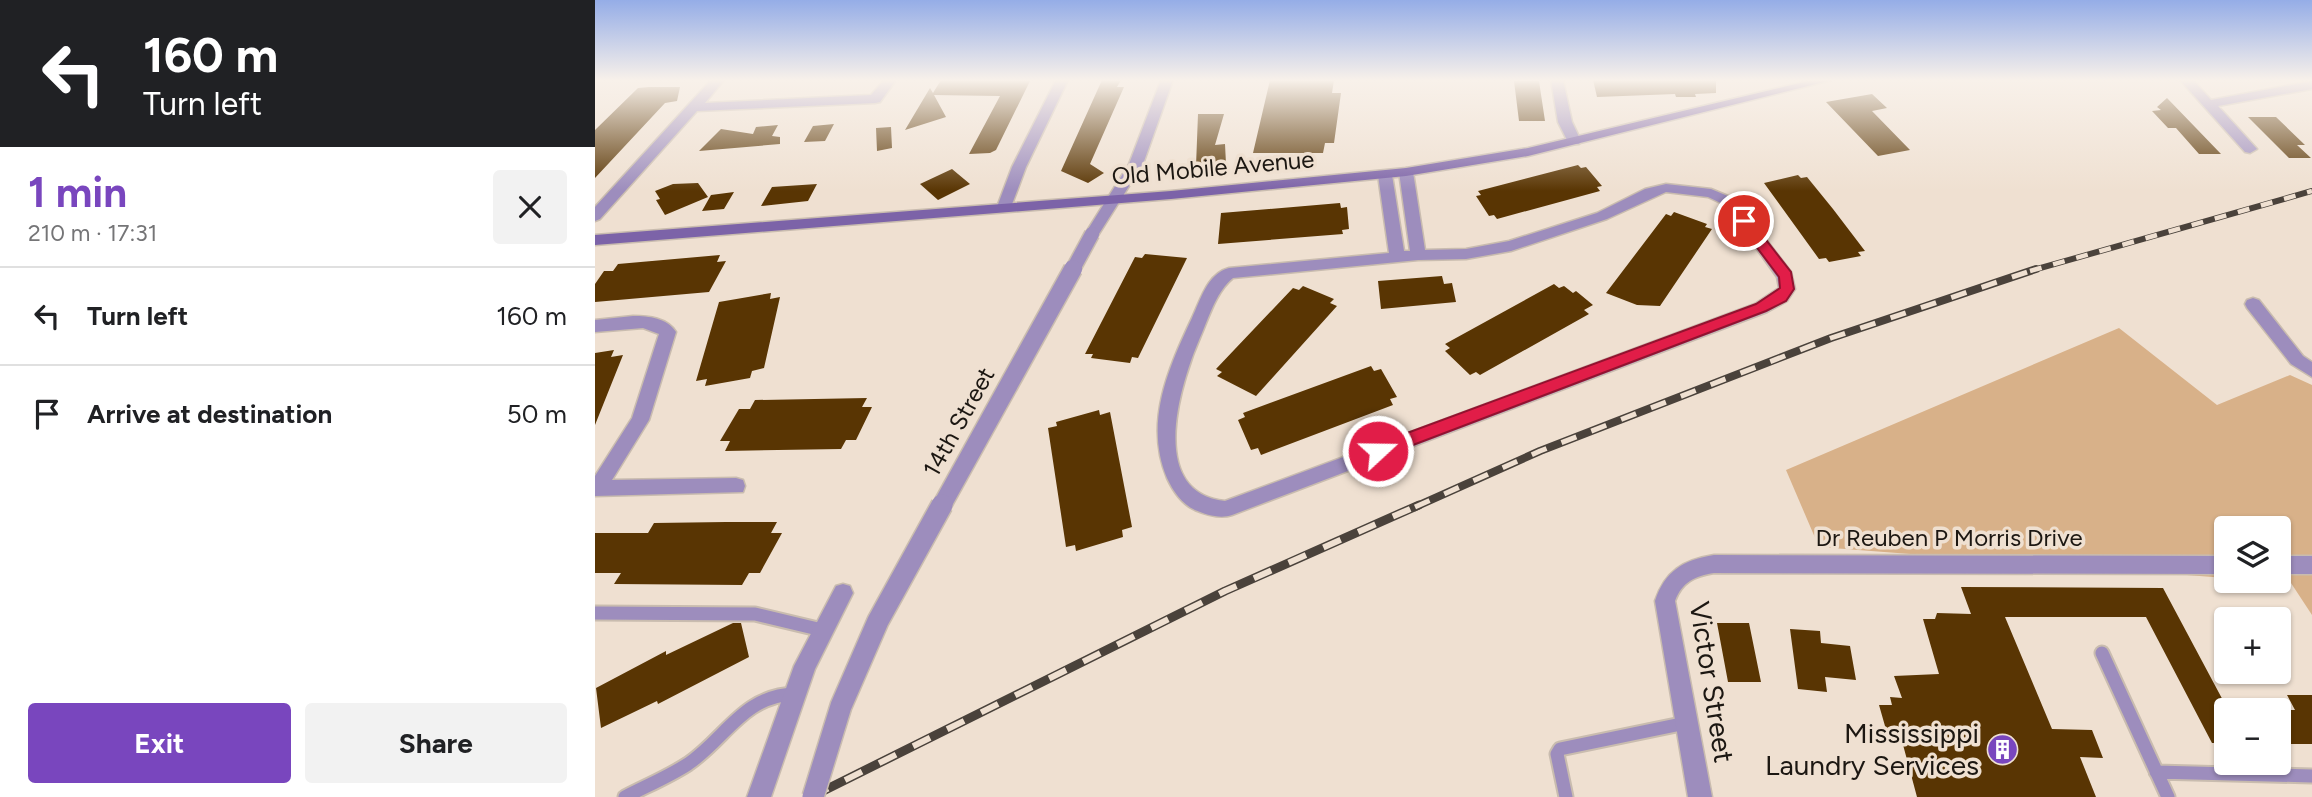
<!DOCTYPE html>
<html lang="en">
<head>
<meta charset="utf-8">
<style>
  :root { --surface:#fff; --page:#f2f2f2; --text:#202124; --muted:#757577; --line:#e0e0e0; --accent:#7946be }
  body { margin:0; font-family:Figtree,sans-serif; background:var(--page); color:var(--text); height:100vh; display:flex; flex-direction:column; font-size:26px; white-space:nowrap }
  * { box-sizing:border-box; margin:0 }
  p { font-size:23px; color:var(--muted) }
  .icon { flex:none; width:38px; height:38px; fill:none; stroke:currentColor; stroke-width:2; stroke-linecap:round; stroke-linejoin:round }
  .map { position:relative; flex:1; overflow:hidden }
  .details { display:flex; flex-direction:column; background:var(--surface); width:595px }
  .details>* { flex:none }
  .hud { background:#202124; color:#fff; overflow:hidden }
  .buttons { position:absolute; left:1619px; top:516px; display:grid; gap:14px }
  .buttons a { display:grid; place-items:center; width:77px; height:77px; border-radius:7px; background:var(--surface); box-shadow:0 2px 5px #0004; font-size:35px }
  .pin { position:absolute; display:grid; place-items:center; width:60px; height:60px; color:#fff; margin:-30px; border:4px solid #fff; border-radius:50%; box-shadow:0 2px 7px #0007 }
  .me { position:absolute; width:77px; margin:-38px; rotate:69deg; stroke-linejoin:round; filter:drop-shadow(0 0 5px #0008) }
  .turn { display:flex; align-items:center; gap:24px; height:147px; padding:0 28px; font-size:32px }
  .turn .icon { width:91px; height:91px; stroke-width:2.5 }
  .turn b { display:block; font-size:49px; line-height:60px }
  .round { display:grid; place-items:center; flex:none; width:74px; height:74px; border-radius:7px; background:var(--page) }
  .head { display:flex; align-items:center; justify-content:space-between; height:119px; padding:0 28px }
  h1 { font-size:42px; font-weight:700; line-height:52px; color:var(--accent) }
  .primary-button { display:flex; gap:14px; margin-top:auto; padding:14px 28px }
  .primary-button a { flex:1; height:80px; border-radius:7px; background:var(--accent); color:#fff; font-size:28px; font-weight:700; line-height:80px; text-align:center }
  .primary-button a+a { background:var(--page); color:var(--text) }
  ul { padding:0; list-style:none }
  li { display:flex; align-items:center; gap:21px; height:98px; padding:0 28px; border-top:2px solid var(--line) }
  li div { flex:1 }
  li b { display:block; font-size:26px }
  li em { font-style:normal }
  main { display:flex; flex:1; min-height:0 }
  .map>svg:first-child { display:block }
</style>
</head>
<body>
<main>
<section class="details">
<div class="hud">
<div class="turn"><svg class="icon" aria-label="left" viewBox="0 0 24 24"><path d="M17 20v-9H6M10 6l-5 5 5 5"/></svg><div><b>160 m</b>Turn left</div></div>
</div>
<div class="head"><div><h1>1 min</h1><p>210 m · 17:31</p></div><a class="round"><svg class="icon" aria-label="close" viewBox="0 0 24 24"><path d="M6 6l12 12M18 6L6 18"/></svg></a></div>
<ul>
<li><svg class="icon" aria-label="left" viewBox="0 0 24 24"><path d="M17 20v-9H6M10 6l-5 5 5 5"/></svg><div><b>Turn left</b></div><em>160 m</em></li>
<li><svg class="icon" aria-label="arrive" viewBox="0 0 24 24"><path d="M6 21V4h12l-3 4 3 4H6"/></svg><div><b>Arrive at destination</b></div><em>50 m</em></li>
</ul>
<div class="primary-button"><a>Exit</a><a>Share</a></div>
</section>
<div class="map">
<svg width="1717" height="797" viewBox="0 0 1717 797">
  <rect width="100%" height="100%" fill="#efe0d1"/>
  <path fill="#d8b189" d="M1524,328L1622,405L1695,375L1717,385V615L1696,583L1664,581H1684V528H1631V578L1224,547L1191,470Z"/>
  <path fill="#593503" d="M346,80H435V81L401,150L395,153L374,154L405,96L339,95L351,117L310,130L335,88L338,93Z
    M507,80H526L522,87H529L495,164L509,173L493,183L466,171Z
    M675,80H739L737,93H746L739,143H730L728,153H658Z
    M998,80H1121V93L1100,94L1101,97H1081L1080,94L1002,97Z
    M919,81H944L950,121H924Z
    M54,87H85L82,101L70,103L0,178V130L43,88Z
    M1277,94L1292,108L1277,111L1315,150L1283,156L1231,102Z
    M1572,98L1600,127L1626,154H1604L1581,128H1573L1557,111L1566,110L1562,107Z
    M603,114H629L620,145L630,144L631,164L601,166Z
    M1653,117H1681L1710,145H1702L1716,158H1694Z
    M239,124L230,141L209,142L218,126Z
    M183,125L177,136L185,137V144L104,151L126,129L158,134L161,127Z
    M296,127L297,148L282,151L281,128Z
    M983,165L986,168L991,167L1007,186L1002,187L1005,191L902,219L899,215L894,216L881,196L886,195L883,191Z
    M357,169L375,184L343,200L325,184Z
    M1203,175L1206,178L1212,177L1238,209L1270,251L1263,252L1266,256L1234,262L1231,258L1224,259L1169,183Z
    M103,183L113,197L70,215L61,200L65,199L60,191L78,184Z
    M222,184L213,201L166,206L177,187Z
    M139,192L129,209L107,211L116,195Z
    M745,203L746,208L752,207L754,229L747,230L748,234L623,244L626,213Z
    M1079,212L1112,224L1110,227L1117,229L1065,306L1042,305L1011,293L1071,214L1076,216Z
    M550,254L592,258L543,358L537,357L535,363L496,358L498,354H490L540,257L547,258Z
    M125,255L122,262L131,261L114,292L0,302V284L9,271H18L23,264Z
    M847,276L849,284L857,283L861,302L786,309L783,281Z
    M959,284L964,288L969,286L978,293L981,291L998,305L989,310L994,314L885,375L881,372L875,375L850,351L855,348L850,344Z
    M708,286L739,299L735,303L742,306L661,396L622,376L627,372L621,369L698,288L704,290Z
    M176,293L175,299L185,297L169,368L157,371L155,378L110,386L112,379L101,381L124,302Z
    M19,350L16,357L28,355L0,425V353Z
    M776,366L779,371L786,369L802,397L795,399L798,405L666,455L663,448L656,450L643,420L650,417L648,413Z
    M272,398L267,407H277L261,440H251L246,449L130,451L135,441H125L144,409H155L160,400Z
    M504,410L505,415L515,412L537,527L527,530L528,537L481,551L480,545L471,547L453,428L462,426L461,422Z
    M131,522H182L176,533H187L165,573H154L147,585L19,584L26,573H0V533H53L59,523Z
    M1366,587L1568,588L1631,706V743H1617L1551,617H1410L1457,729L1497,730L1508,758L1485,757L1501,797H1322L1307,741L1294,740L1284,705H1297L1295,697L1307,698L1299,676L1344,674L1328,619H1340L1342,613L1376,614Z
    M138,623H146L154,657L63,704L62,701L6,728L1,688L71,651V655Z
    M1122,623H1154L1166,682H1133Z
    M1195,629L1225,631L1226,643L1255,646L1261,680L1230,677L1232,692L1203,689Z
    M1692,695H1717V744H1684V710H1700Z"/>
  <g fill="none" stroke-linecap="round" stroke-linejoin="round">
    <defs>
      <path id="service" d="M0,613L160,614L227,630
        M1507,653L1573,797
        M1561,772L1717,776
        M30,797C51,786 73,777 93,764C131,738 148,696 199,694
        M971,797L962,754L965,749L1091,723"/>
      <path id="minor" d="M116,80H129L110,103L276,95L289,80H301L285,102L280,103L102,111L5,219L0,221V207Z
        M461,80H473L431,167L416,207L414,210H404L402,207L417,167Z
        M956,80H968L977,122L986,141L984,144H974L963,122Z
        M1585,80H1598L1616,100L1717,81V89L1623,106L1662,149L1655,153L1650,152Z
        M811,168L818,172L830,250L871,249L914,241L1002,213L1050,189L1071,184L1116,189L1140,199L1196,272L1200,289L1192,301L1172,312L637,515C625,519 612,515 600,510C587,504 578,491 572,478C549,423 573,369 597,318C606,299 612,274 634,268L794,253L783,175L790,171L797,175L809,251H815L804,172ZM1071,192L1113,197L1130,205L1182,277L1184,288L1160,304L630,501C549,492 587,378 607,333C615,314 622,291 638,278L823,260L871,259L916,251L1012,219Z
        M1658,298L1664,300L1708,356L1717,362V377L1696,364L1652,308L1650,304L1652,300Z
        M38,316C54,316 72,318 81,332L54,420L17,480L141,478L148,480L150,486L148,492L0,496V476L37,418L64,334L48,328L0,332V320Z
        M1119,555L1631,556V574L1119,573C1100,576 1087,582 1080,601L1117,797H1093L1060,601C1070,571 1088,560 1119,555Z
        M1684,556H1717V574H1684Z
        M248,584L255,586L258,593L220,669L176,797H152L199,666L241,586Z"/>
      <path id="tertiary" d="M566,80H578L548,164L502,237H492L490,234L534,164Z"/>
      <path id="secondary" d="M1217,80H1237L933,156L811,176L576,199L0,245V235L576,191L811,168L933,148Z"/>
    </defs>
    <use href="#service" stroke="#c9bcaf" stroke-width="17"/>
    <use href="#minor" stroke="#c9bcaf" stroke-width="3"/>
    <use href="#tertiary" stroke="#c9bcaf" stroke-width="3"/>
    <use href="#secondary" stroke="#c9bcaf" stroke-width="3"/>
    <use href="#service" stroke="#9d8dbd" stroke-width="13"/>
    <use href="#minor" fill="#9d8dbd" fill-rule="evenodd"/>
    <use href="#tertiary" fill="#9d8dbd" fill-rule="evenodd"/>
    <use href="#secondary" fill="#7c63a8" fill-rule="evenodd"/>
    <defs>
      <path id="rail-far2" d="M1435,271L1717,191"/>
      <path id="rail-far1" d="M820,507L945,451L1236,338L1441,269"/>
      <path id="rail" d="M216,797L630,591L824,505"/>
    </defs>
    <use href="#rail-far2" stroke="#4a423b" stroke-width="6"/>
    <use href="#rail-far1" stroke="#4a423b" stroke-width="8"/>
    <use href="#rail" stroke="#4a423b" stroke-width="9"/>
    <use href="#rail-far2" stroke="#efe0d1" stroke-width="4.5" stroke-dasharray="12" stroke-linecap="butt"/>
    <use href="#rail-far1" stroke="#efe0d1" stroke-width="5" stroke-dasharray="16" stroke-linecap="butt"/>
    <use href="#rail" stroke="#efe0d1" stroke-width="6" stroke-dasharray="19" stroke-linecap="butt"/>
    <defs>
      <path id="tertiary-bridge-far2" d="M477,271L497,234"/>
      <path id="tertiary-bridge-far1" d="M346,507L478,269"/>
      <path id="tertiary-bridge" d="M218,797L246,706L283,621L347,505"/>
    </defs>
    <use href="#tertiary-bridge-far2" stroke="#c9bcaf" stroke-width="17" stroke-linecap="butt"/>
    <use href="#tertiary-bridge-far1" stroke="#c9bcaf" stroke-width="21" stroke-linecap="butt"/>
    <use href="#tertiary-bridge" stroke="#c9bcaf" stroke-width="24" stroke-linecap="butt"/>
    <use href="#tertiary-bridge-far2" stroke="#9d8dbd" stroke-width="14"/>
    <use href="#tertiary-bridge-far1" stroke="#9d8dbd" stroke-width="18"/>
    <use href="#tertiary-bridge" stroke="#9d8dbd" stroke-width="21"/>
  </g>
  <linearGradient id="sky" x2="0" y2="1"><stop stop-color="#95ade7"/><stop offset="0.42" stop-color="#f8f1ea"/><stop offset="1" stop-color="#f8f1ea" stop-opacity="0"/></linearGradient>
  <rect width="1717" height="191" fill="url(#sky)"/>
  <path fill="#e11d48" stroke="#92132f" stroke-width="2" d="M1149,217L1154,218L1196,272L1199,289L1191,301L1171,311L789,456H777V446L1161,304L1185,288L1184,277L1142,221Z"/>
  <defs>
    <symbol id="building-disc" viewBox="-11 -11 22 22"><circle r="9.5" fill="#7946be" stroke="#efe0d1"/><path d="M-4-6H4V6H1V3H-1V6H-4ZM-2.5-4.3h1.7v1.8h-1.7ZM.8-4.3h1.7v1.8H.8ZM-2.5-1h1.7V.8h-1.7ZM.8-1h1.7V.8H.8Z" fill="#fff"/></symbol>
  </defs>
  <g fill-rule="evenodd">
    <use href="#building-disc" x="1390" y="732" width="35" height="35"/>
  </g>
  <g text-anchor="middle" stroke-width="7" stroke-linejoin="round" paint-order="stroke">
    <g font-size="24" fill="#1c1712" stroke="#efe0d1">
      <text transform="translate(618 168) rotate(-5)" y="8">Old Mobile Avenue</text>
      <text transform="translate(364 422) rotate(-61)" y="8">14th Street</text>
      <text x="1354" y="546">Dr Reuben P Morris Drive</text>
    </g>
    <g font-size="28" fill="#1c1712" stroke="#efe0d1">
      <text transform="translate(1117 682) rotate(81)" y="10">Victor Street</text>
    </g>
    <g font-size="28" fill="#1c1712" stroke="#efe0d1" text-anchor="end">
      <text x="1384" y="743">Mississippi<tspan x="1384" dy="32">Laundry Services</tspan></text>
    </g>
  </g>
</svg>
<div class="buttons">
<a><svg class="icon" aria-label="layers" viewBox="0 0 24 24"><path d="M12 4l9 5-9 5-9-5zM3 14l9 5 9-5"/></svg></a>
<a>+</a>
<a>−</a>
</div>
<div class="pin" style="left:1149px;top:221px;background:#d93025"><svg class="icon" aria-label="arrive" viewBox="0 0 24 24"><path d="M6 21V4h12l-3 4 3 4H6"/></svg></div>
<svg class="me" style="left:783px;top:451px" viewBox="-20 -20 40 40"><circle r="17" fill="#e11d48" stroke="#fff" stroke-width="3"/><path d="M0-11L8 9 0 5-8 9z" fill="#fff"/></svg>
</div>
</main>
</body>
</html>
